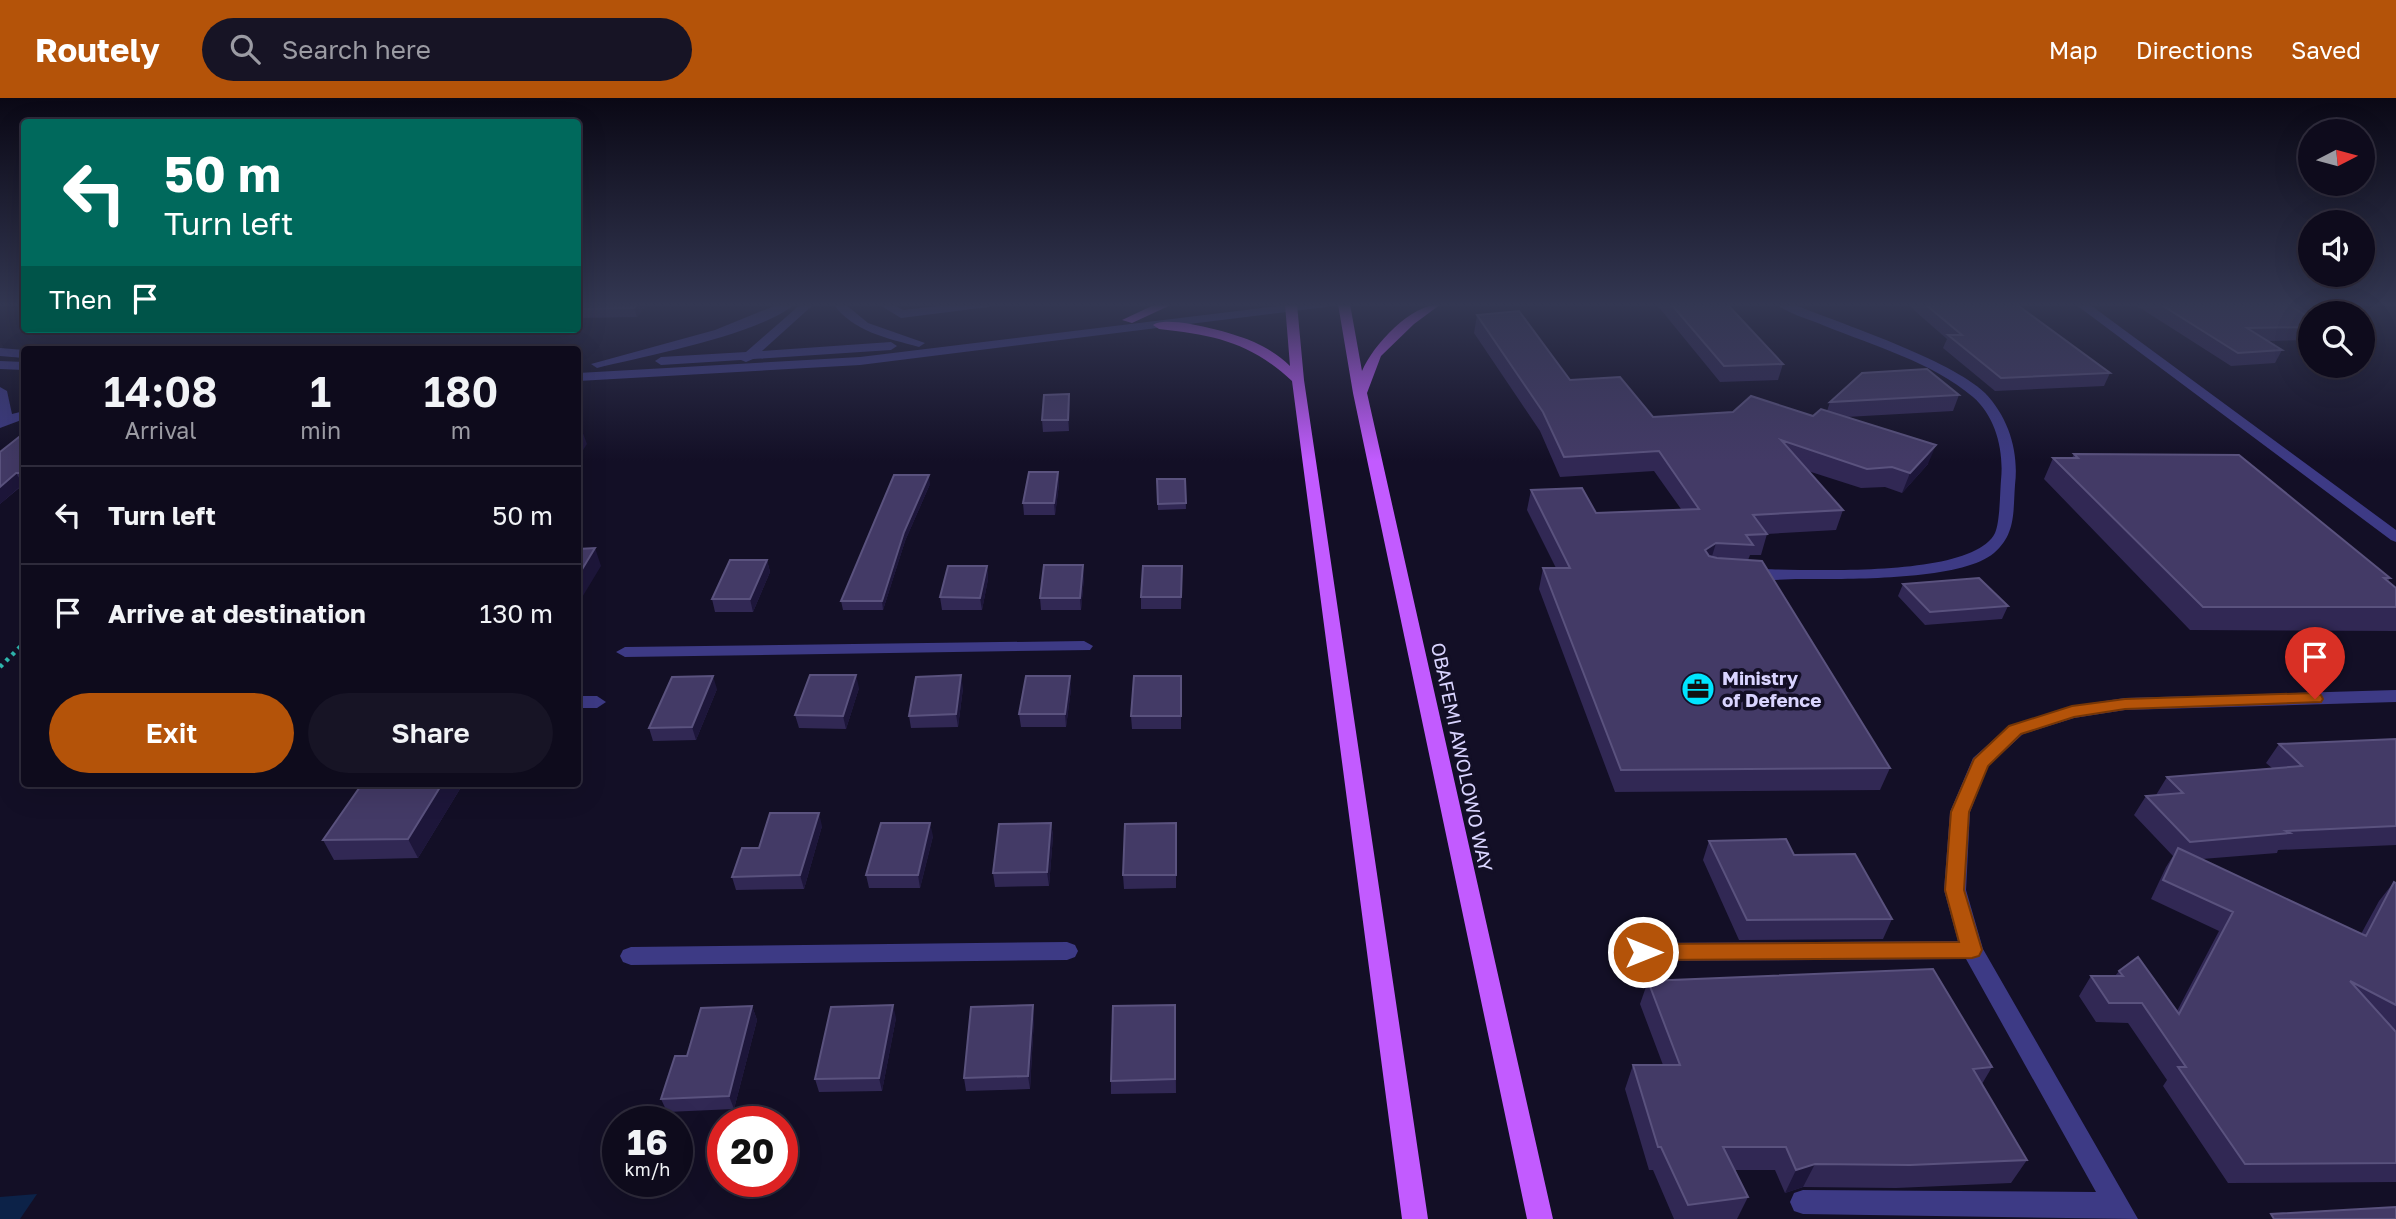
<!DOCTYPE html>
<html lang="en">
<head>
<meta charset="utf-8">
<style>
  :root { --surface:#0e0b1c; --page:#171425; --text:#f1f3f6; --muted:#9b9ba3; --line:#2e2b3b; --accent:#b45309 }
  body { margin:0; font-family:"Golos Text",sans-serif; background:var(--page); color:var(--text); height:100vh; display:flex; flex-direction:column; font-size:26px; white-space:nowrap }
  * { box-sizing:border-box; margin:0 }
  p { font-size:23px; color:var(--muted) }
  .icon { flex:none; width:38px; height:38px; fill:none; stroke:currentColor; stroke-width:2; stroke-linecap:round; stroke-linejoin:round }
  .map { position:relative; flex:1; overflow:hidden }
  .panel { position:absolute; left:21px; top:248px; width:560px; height:441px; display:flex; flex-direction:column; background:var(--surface); border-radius:7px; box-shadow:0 7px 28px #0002,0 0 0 2px var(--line) }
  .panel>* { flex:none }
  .banner { position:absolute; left:21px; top:21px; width:560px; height:214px; border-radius:7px; box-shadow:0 7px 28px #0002,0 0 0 2px var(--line); background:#00695c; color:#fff; overflow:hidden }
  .needle { width:46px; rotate:84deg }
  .tools { position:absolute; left:2298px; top:21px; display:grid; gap:14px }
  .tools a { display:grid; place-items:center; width:77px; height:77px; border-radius:50%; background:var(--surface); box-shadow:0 7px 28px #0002,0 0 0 2px var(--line); font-size:35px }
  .speed { position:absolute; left:602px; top:1008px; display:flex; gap:14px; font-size:35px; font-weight:700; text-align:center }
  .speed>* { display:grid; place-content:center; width:91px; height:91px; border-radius:50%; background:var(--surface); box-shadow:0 7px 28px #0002,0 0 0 2px var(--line); line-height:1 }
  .speed small { font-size:18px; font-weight:400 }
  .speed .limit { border:10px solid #d22; background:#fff; color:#111 }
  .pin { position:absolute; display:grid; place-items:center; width:60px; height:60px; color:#fff; margin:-72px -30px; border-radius:50% 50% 50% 0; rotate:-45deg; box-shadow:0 0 7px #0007 }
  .pin .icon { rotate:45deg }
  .me { position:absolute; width:77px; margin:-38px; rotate:90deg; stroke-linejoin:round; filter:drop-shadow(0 0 5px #0008) }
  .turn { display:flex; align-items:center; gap:24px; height:147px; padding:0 28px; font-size:32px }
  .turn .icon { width:91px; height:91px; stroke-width:2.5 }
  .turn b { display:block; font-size:49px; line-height:60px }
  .then { display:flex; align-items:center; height:66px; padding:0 28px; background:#0003; gap:14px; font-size:26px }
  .eta { display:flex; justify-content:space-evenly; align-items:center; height:119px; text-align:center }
  .eta b { font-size:42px; font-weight:600; line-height:49px }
  .button { display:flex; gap:14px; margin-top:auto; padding:14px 28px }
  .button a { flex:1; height:80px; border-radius:42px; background:var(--accent); color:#fff; font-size:28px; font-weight:600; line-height:80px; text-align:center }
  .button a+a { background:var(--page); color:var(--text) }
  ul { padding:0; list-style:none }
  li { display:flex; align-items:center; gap:21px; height:98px; padding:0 28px; border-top:2px solid var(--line) }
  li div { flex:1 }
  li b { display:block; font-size:26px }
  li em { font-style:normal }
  header { display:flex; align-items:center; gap:42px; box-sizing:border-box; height:98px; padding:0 35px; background:var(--accent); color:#fff }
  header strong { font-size:33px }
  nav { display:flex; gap:38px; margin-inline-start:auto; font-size:24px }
  .search { width:490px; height:63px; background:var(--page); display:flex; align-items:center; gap:18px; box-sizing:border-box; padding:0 24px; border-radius:38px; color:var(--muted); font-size:26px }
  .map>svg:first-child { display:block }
</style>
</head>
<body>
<header>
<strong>Routely</strong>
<div class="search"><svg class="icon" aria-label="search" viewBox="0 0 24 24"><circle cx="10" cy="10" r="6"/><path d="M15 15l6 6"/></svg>Search here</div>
<nav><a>Map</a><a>Directions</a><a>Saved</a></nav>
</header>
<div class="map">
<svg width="2396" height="1121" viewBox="0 0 2396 1121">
  <rect width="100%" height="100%" fill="#130f26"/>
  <path fill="#0c2248" d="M37,1096L20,1121H0V1099Z"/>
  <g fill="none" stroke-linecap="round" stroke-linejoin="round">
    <path stroke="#2fb8b0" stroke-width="4.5" stroke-dasharray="3.5 5" stroke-linecap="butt" d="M0,569L24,545"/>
    <path fill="#3d3a85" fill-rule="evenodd" d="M779,206H795C758,237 646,258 597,270L591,266L715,232Z
      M801,206H814L762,253L891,244L897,248L891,252L753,261L746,264L741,262L661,267L655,263L661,259L746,254Z
      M833,206H845L868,225L925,245L919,249C887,240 854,234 833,206Z
      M878,206H893L903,212L955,206H994L988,209L901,220Z
      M1295,206H1332L1326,209L860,267L578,283V275L860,259Z
      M1776,206H1793C1841,226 1950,261 1985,295C2009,320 2019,354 2015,387C2013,414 2016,436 1994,455C1961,483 1845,481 1801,481C1783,481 1761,484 1743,479L1741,476L1749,471C1797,471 1972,482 1995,435C2000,424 2000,394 2001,382C2004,353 1996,319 1973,299C1932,264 1874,248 1825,228C1809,221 1789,216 1776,206Z
      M2075,206H2089L2396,432V444L2391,442Z
      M0,250L24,252V260L0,258Z
      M0,263L24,264V272L0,271Z
      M0,289L7,293L12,316L24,313V321L0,330Z
      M1084,543L1093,548L1090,552L625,559L616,554L625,549Z
      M2396,592V604L2125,612L2074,620L2023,636L1988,668L1970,714L1966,792L1983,851L2138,1121L1803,1116L1794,1113L1790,1104L1794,1095L1803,1092L2096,1094L1966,861L1642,863L1634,860L1631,854L1634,848L1642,845L1958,843L1944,792L1950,714L1973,660L2009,628L2072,608L2125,600Z
      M578,598H597L606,604L597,610H578Z
      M1067,844L1075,847L1078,853L1075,859L1067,862L631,867L623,864L620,858L623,852L631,849Z"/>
    <path fill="#c25bff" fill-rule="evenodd" d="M1156,206H1173L1132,225L1122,222Z
      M1285,206H1297L1304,282L1428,1121H1402L1292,283C1250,244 1214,237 1159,231L1153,227C1167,216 1237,236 1254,244C1267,250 1280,258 1290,268Z
      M1338,206H1350L1362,273C1373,247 1411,206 1441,206L1414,226L1381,258L1367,295L1553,1121H1527L1353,295Z"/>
  </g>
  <path fill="#312854" d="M578,206H647L637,219L578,220Z
    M1657,206H1727L1783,266L1778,282L1720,284L1657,207Z
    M1907,206H2016L2110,275L2104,288L1995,293L1943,250L1947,241Z
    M2134,206H2327L2323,215H2310V242L2267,243L2282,252L2275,265L2231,268Z
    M1477,217L1570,282L1653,319L1813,318L1827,313L1830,304L1959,297L1953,313L1846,319L1928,366L1902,395L1885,389L1861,390L1808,373L1843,412L1836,432L1767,436L1761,457H1750L1748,462L1890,670L1880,692L1615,694L1539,491L1543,470H1556L1527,412L1531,392L1596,415L1681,411L1654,373L1560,379L1540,333L1474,235Z
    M1069,296V333L1043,334L1042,322Z
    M24,335V386L0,406V354Z
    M2074,356L2390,480L2388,483L2396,490V533L2190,532L2044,381L2053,360H2072Z
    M1058,374L1059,386L1055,417H1024L1023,405Z
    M1157,381H1185L1186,411L1158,412Z
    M930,386L905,443L883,512H843L841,503Z
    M767,462L770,474L753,514H715L712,501Z
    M987,468L988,481L982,512H942L940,499Z
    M1182,468L1181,511H1141V499Z
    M1084,479L1081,512H1041L1040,500Z
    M1903,486L2008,508L2002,521L1925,527L1898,498Z
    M1181,578V631H1132L1131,618Z
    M859,590L846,631L799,630L795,617Z
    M963,590L958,629L911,630L909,618Z
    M717,591L696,642L653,643L649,630Z
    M1071,591L1066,629H1021L1019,616Z
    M2396,641V747L2278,752L2277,755L2202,761L2361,836L2379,803L2394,784L2396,785V1084L2228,1085L2163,988L2167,982L2128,925L2096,924L2079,898L2091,878H2115L2119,873L2177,913L2219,833L2151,801L2166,769L2173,758L2134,717L2146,698L2156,697L2167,679L2272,670L2266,665L2279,646Z
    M362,686H463L418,760L334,762L323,742Z
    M1051,725L1053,738L1049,788L995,789L993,775Z
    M1176,725V790L1124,791L1123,777Z
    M822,728L804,791L736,792L732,779L759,750Z
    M933,738L920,790H869L866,777Z
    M1709,743L1794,757L1892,821L1883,841L1739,842L1703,762Z
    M1648,883L1992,969L1982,986L2027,1062L2011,1085L1896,1090L1803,1089L1785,1095L1775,1072H1735L1748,1099L1737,1121H1674L1653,1072H1649L1625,991L1633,967H1663L1640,906Z
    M1175,907L1176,995L1111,996V983Z
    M752,908L757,922L734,1011L667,1014L661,1001L687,958Z
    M896,920L882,993L819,994L815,981Z
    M1034,920L1030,991L966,993L964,980Z"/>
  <path fill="#1d163a" d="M637,206H647L637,219L634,210Z
    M1069,296L1070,307L1069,333L1068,322Z
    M581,330L587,346L578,360V336Z
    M1936,347L1928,366L1902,395L1910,375Z
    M1058,374L1059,386L1055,417L1054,405Z
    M16,375L23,386L0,406V389Z
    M929,377L930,386L905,443L883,512L882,503L904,434Z
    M1716,445L1710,465L1705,452Z
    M595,450L601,468L578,506V478Z
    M767,462L770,474L753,514L750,501Z
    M1083,467L1084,479L1081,512L1080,500Z
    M987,468L988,481L982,512L980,500Z
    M856,577L859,590L846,631L843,618Z
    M961,577L963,590L958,629L956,616Z
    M713,578L717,591L696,642L692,629Z
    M1070,578L1071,591L1066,629L1065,616Z
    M442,686H463L418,760L408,741Z
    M819,715L822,728L804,791L800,777Z
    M930,725L933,738L920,790L918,777Z
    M1051,725L1053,738L1049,788L1047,774Z
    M893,907L896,920L882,993L879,980Z
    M1033,907L1034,920L1030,991L1028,978Z
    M752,908L757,922L734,1011L729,998Z
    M1815,1066L1803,1089L1785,1095L1796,1072Z"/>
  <path fill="#433a66" stroke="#5a527e" stroke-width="2" d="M578,206H637L634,210L578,211Z
    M1671,206H1727L1783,266L1724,268Z
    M1925,206H2016L2110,275L2001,280L1948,237H1962Z
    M2160,206H2327L2289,207L2310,220V229L2247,230L2282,252L2238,255Z
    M1519,213L1570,282L1620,279L1653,319L1733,314L1751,298L1813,318L1821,311L1936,347L1910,375L1892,369L1867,371L1781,342L1843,412L1753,417L1767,436L1746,437L1753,447L1716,445L1705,452L1709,458L1717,460L1762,463L1890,670L1621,672L1543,470H1570L1531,392L1582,390L1596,415L1699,411L1659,353L1564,359L1543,314L1477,217Z
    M1927,271L1959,297L1830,304L1862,275Z
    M1069,296L1068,322H1042L1044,297Z
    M24,335V373L23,375H16L0,389V354Z
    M2074,356L2239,357L2390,480H2384L2396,490V509H2203L2053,360H2078Z
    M1029,374H1058L1054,405H1023Z
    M894,377H929L904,434L882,503H841Z
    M1157,381H1185L1186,405L1158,406Z
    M595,450L578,478V451Z
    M730,462H767L750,501H712Z
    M1044,467H1083L1080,500H1040Z
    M948,468H987L980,500L940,499Z
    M1143,468H1182L1181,499H1141Z
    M1979,480L2008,508L1930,514L1903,486Z
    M810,577H856L843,618L795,617Z
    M961,577L956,616L909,618L916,579Z
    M713,578L692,629L649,630L672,579Z
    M1026,578H1070L1065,616H1019Z
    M1134,578H1181V618H1131Z
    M2396,641V728L2286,733L2290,735L2190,744L2146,698L2183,695L2167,679L2302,668L2279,646Z
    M362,686H442L408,741L323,742Z
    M770,715H819L800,777L732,779L742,750H759Z
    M881,725H930L918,777H866Z
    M1051,725L1047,774L993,775L999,726Z
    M1176,725V777H1123L1125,726Z
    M1786,741L1794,757L1855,756L1892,821L1747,822L1709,743Z
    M2178,750L2366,838L2394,784L2396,785V907L2350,883L2396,934V1065L2245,1066L2178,969H2186L2142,905H2109L2091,878H2123L2119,873L2138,859L2179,916L2233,814L2163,782Z
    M1933,871L1992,969L1973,971L2027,1062L1910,1067L1815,1066L1796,1072L1786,1049H1723L1748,1099L1688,1107L1661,1049H1658L1633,967H1680L1648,883Z
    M893,907L879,980L815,981L831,909Z
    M1033,907L1028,978L964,980L971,909Z
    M1175,907V981L1111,983L1113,908Z
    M752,908L729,998L661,1001L675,958H687L701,910Z
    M2396,1109V1121H2274L2271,1116Z"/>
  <linearGradient id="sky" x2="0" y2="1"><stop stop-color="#0a0815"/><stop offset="0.57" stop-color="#333752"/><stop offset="1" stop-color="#333752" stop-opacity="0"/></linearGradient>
  <rect width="2396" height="363" fill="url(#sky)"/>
  <path fill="#b45309" stroke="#753606" stroke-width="2" d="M2315,595L2321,597L2323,601L2321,604L2125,611L2074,619L2021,636L1988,668L1969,714L1964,792L1982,852L1979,858L1972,860L1643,862L1635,860L1632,854L1635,849L1643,846L1959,844L1945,792L1951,714L1974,661L2009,628L2072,608L2125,601Z"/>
  <defs>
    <symbol id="office-disc" viewBox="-11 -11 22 22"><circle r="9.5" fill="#00e5ff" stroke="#130f26"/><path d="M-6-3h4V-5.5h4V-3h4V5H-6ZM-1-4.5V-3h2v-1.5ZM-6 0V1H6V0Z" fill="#111"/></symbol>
  </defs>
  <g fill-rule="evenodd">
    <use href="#office-disc" x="1679" y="572" width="38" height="38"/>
  </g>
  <g text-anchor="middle" stroke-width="7" stroke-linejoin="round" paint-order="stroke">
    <g font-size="19" font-weight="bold" fill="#d9d4ff" stroke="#130f26" text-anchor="start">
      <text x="1722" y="587">Ministry<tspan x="1722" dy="22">of Defence</tspan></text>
    </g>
    <g font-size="19" fill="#d9d4ff" stroke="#130f26">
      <text transform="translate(1462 659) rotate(78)" y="7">OBAFEMI AWOLOWO WAY</text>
    </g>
  </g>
</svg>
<div class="tools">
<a><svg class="needle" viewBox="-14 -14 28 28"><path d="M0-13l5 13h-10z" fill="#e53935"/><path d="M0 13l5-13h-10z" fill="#9b9ba3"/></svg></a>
<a><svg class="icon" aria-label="sound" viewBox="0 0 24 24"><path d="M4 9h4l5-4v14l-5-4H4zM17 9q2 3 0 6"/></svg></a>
<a><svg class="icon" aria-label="search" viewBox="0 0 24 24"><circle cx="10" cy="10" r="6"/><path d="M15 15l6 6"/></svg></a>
</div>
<div class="speed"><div>16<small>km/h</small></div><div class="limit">20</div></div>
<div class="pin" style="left:2315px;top:601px;background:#d93025"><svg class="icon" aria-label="arrive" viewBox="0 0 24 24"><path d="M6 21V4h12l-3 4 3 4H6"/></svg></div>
<svg class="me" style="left:1643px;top:854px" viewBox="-20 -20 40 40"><circle r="17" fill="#b45309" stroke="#fff" stroke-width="3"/><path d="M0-11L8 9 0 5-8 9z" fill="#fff"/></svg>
<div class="banner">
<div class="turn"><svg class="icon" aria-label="left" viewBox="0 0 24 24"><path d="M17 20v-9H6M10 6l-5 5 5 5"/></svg><div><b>50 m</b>Turn left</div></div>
<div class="then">Then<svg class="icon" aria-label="arrive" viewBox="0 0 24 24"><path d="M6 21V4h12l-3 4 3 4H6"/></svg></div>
</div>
<section class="panel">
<div class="eta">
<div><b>14:08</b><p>Arrival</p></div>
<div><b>1</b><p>min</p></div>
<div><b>180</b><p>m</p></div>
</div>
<ul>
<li><svg class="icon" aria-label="left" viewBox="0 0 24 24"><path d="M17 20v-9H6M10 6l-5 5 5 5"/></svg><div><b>Turn left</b></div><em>50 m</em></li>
<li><svg class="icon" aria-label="arrive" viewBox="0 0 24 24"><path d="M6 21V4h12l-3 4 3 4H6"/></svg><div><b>Arrive at destination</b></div><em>130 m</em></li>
</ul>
<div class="button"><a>Exit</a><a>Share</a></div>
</section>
</div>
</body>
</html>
